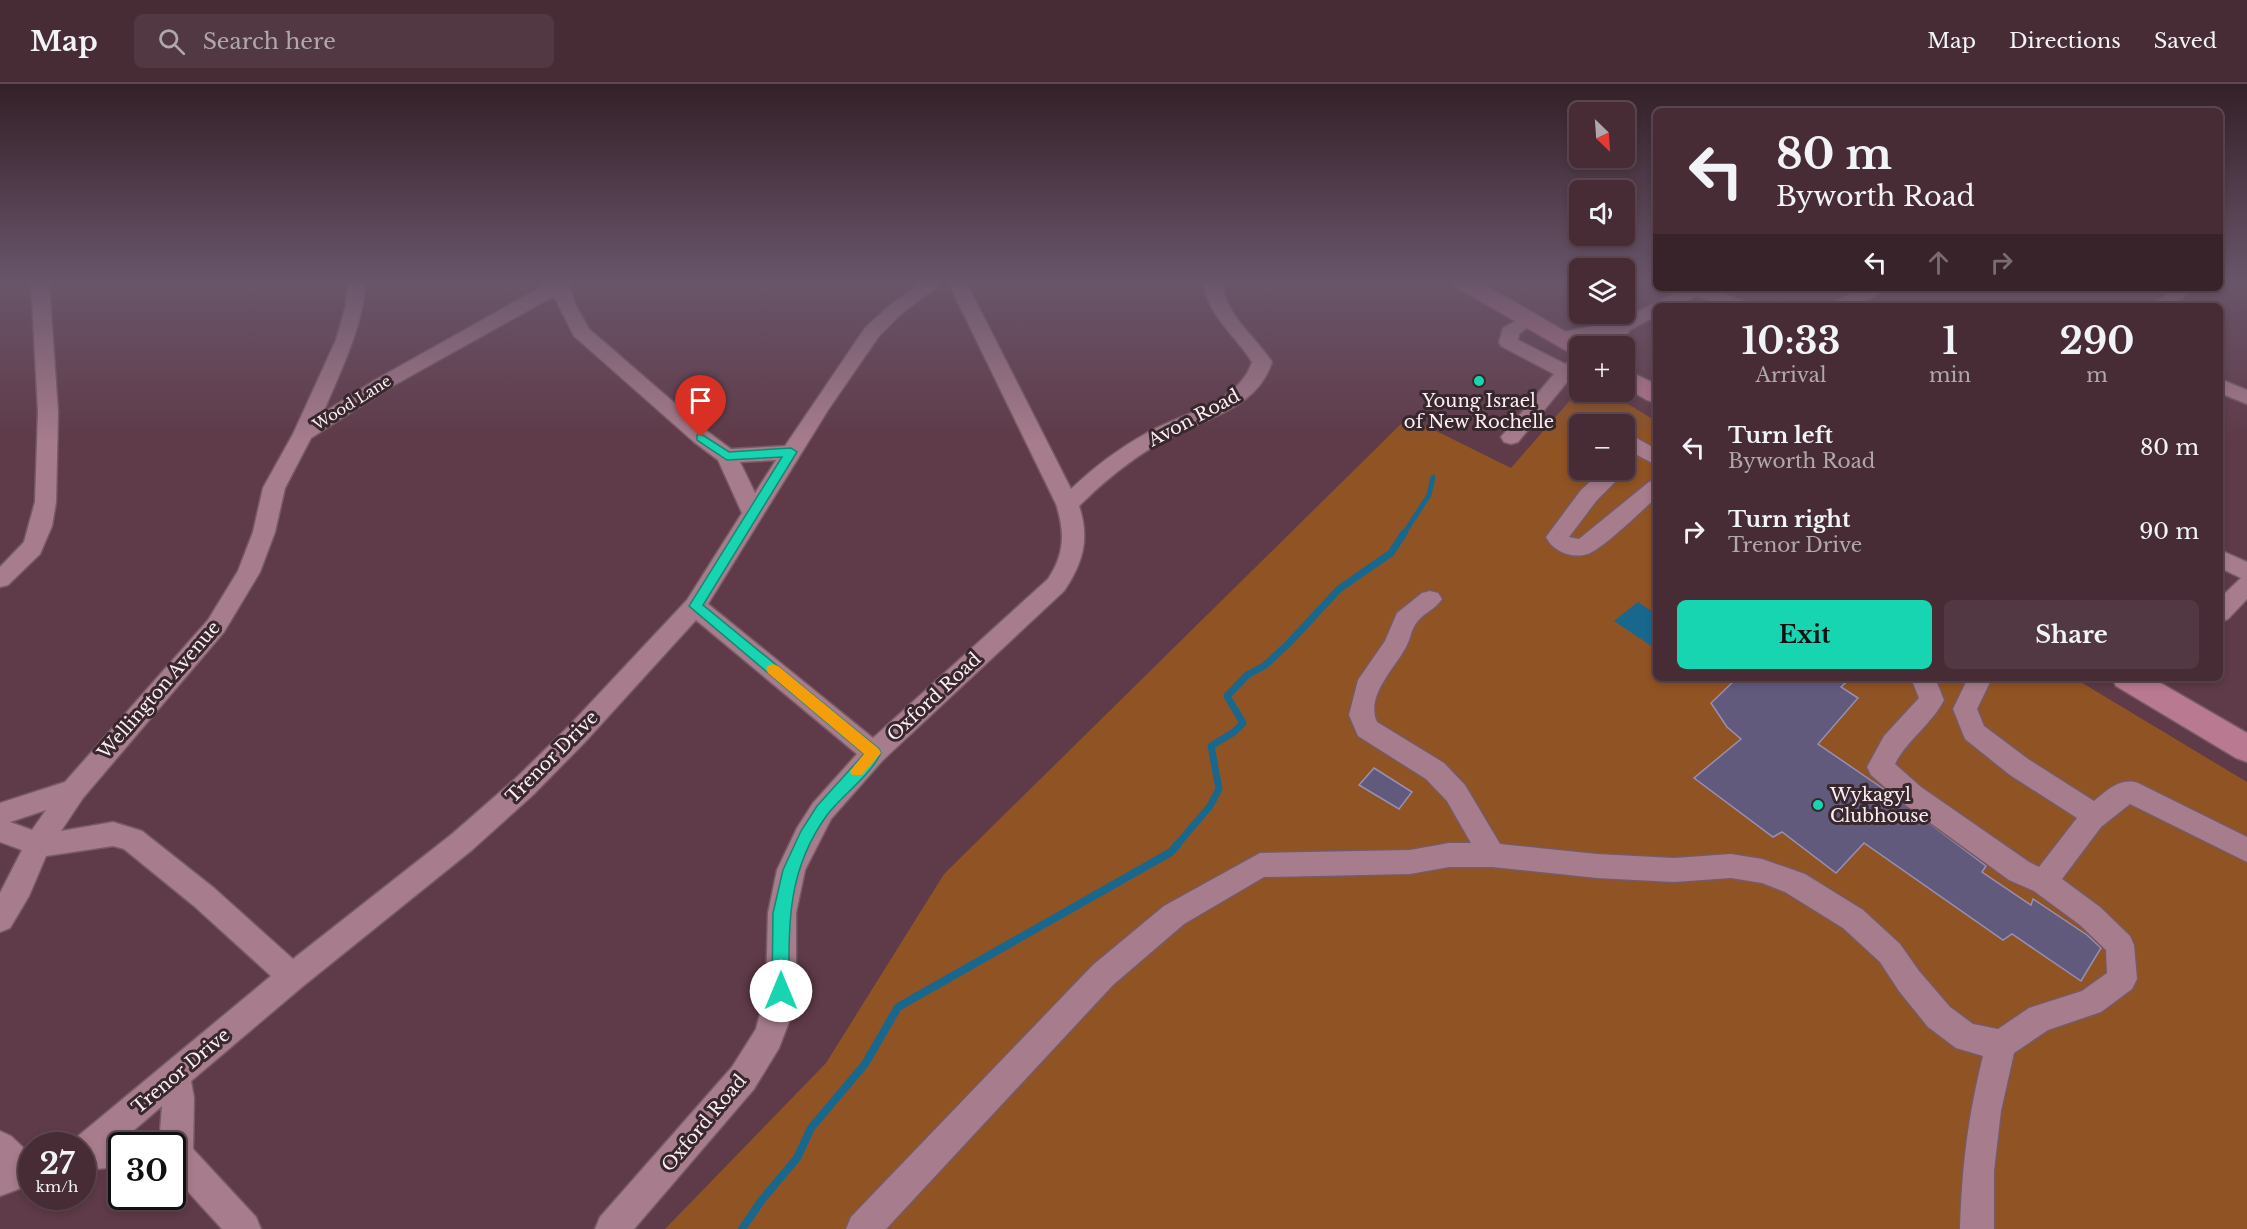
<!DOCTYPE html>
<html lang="en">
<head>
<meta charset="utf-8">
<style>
  :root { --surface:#472c36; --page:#513842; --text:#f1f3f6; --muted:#b0a7ad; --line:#5f4851; --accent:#18d5b2 }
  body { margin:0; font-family:"Libre Baskerville",serif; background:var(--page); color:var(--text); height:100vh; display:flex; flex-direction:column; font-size:22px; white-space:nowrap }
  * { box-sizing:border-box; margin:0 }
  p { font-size:20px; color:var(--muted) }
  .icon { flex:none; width:33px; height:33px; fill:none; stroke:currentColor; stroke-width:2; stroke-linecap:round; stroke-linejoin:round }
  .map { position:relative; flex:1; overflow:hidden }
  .sheet { position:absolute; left:1653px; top:219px; width:570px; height:378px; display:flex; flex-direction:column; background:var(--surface); border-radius:9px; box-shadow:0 3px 9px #0003,0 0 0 2px var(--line) }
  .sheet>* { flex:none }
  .hud { position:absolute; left:1653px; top:24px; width:570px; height:183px; border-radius:9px; box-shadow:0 3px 9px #0003,0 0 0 2px var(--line); background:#472c36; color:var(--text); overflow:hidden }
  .needle { width:39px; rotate:155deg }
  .tools { position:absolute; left:1569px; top:18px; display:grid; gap:12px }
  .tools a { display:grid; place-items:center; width:66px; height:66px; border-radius:9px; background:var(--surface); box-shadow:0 3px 9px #0003,0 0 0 2px var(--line); font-size:30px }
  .speed { position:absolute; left:18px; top:1048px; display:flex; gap:12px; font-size:30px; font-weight:700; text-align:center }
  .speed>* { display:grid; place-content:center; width:78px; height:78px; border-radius:50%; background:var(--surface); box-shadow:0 3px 9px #0003,0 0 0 2px var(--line); line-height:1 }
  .speed small { font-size:15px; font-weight:400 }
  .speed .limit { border:3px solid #111; border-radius:9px; background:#fff; color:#111 }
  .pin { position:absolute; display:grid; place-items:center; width:51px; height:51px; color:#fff; margin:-62px -26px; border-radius:50% 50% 50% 0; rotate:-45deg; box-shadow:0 0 6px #0007 }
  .pin .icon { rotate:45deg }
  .me { position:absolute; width:66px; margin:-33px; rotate:0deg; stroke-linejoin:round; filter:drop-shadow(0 0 4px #0008) }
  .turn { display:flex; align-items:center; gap:21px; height:126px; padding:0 24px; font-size:27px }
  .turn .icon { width:78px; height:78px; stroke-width:2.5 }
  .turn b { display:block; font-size:42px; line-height:51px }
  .lanes { display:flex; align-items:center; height:57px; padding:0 24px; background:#0003; justify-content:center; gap:30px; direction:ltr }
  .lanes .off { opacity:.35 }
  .eta { display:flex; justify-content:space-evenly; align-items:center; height:102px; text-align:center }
  .eta b { font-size:36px; font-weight:800; line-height:42px }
  .primary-button { display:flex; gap:12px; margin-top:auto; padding:12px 24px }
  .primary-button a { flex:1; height:69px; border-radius:9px; background:var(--accent); color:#111; font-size:24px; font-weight:800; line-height:69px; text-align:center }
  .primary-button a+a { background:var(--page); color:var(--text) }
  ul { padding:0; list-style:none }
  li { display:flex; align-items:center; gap:18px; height:84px; padding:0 24px }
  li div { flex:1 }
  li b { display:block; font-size:22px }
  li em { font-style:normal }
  header { display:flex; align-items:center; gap:36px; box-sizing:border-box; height:84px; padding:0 30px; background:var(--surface); border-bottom:2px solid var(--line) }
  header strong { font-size:28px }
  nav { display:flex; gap:33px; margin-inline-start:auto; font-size:21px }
  .search { width:420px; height:54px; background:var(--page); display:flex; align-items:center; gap:15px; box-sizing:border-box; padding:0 21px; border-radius:9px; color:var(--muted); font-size:22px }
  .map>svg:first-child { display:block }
</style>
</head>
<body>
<header>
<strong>Map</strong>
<div class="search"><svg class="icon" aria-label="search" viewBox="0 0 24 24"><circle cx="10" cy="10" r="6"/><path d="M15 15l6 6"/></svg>Search here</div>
<nav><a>Map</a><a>Directions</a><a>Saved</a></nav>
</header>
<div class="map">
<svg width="2247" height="1145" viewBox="0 0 2247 1145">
  <rect width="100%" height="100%" fill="#5f3a48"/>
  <path fill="#905323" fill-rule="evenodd" d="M1579,306L1608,308L1656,337V594H2074L2247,698V1145H665L826,979L944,790L1408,333L1511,384ZM1580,340H1624V386H1580Z"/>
  <path fill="#18688e" d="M1638,518L1656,530V565L1614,537Z"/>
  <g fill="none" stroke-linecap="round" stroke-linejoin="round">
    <path stroke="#18688e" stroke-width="5" d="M1403,451L1429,411L1433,393"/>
    <path stroke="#18688e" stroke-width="7" d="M1176,762L1210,722L1219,705L1211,662L1234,648L1243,639L1227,612L1247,591L1264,582L1288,560L1339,505L1391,469L1404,449"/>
    <path stroke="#18688e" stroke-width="8" d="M742,1145L761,1117L797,1074L811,1044L865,980L898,923L1171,768L1177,761"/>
  </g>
  <path fill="#625a7d" stroke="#988fb6" stroke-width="1.5" d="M1737,594H1851L1841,603L1858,614L1818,660L1885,706L1986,782L1982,788L2031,821L2033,815L2087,851L2101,864L2081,897L2012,850L2003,856L1864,759L1836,789L1782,748L1773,753L1694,694L1741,655L1727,643L1711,619Z
    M1374,684L1412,708L1399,725L1359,701Z"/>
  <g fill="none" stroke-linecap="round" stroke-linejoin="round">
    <defs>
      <path id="minor" d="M31,198H49L58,328L56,418L52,442L40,470L8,501L0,503V483L24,458L35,418L38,328Z
        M348,198H366C362,245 341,286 323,329L375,296L550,198H568L575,220L589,245L708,348L731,365L785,362L865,244L889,222L922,198H943L901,230L879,252L828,326L708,520L873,654L1048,495C1065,470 1065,448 1056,420L948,198H966L1071,405C1093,384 1118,365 1145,350C1180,329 1238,321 1252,278C1237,253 1205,229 1204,198H1222C1223,229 1256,253 1272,278C1256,328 1199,335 1159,359C1129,377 1103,398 1079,422C1090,455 1083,479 1064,507L883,676L831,735L805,786L796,829V907L792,930L779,964L754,1005L634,1145H595L600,1133L732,983L756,945L766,907L768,829L777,786L797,744L813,719L857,670L696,536L586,657L533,711L472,766L302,903L191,997L194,1014L193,1065L256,1133L261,1145H222L172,1090V1062H159L162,1022L126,1053L133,1056L136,1062H122V1083L82,1086V1062H69L71,1058L271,892L194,822L124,765L113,762L46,772L29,812L10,844L0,848V809L22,766L0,758V719L65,698L208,536L238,487L253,448L263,404L293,350L336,256L346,221ZM554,212L574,252L694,358L718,376L742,429L687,516L568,643L515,695L452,750L293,875L214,804L142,747L113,738L61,747L83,714L224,548L260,488L275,448L285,404L311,354L389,304ZM776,376L755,409L740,378ZM46,726L32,746L10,738Z
        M1686,204H1707L1747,218L1750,222H1724L1697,212L1676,222H1656V232L1630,246L1618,262H1600L1608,251L1561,260L1554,258L1552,254L1554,250L1618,237Z
        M1862,204H1885L1882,208L1854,222H1831L1834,218Z
        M2174,204H2194L2173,222H2152Z
        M1528,230L1535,232L1537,236L1519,250L1518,256L1565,280L1580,274V288L1572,292L1518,358L1511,360L1504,358L1501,353L1554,290L1501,262L1499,258L1503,244Z
        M2220,295L2247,306V320L2220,309Z
        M1592,328L1609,335L1612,340L1585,339L1582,334L1585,329Z
        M1624,347L1656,365V381L1624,364Z
        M1624,384L1625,386L1622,391L1597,416L1569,453L1579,455L1649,398L1656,396V414C1641,427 1606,462 1590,469C1574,476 1553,468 1546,453L1581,406L1603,386Z
        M2220,466L2247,478V515L2228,535L2220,538V514L2241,494L2220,484Z
        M1430,507L1438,509L1442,515C1435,526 1421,530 1415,541C1411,547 1410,556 1406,563C1395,584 1365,612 1377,638L1444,679L1465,701L1500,760L1597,770L1674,774L1731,770L1762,775L1805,790L1863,826L1900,860L1919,887L1950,923L1973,940L1998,945L2029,924L2082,907L2107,889L2106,866L2080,841L2034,807L2009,796L1903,719L1871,691L1867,683L1884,652L1919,614L1911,594H1935L1944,616C1931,641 1907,656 1895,680L1921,703L2029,778L2039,783L2077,734L2010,691L1965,655L1953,625L1968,594H1992L1977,625L1984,642L2028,675L2094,717C2107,706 2121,693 2138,699L2247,753V778L2130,720L2101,743L2062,795L2100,823L2130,852L2134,861L2137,895L2132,905L2101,928L2048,946L2014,969L2001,1027L1994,1087V1145H1960C1962,1082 1968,1033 1983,972L1956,964L1928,943L1899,907L1880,878L1843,844L1785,808L1762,799L1731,794L1674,798L1597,794L1492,783H1449L1410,790L1264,793L1184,840L1113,901L886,1145H846L851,1133L1093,881L1164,822L1260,769L1410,766L1449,759H1471L1447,717L1426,695L1358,652L1349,631L1358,596L1385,557L1397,529L1422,509Z
        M0,1047L11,1052L29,1069L32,1068V1100L0,1112Z"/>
      <path id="major" d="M1453,198H1480L1590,262H1580V272L1572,270L1456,203Z
        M1624,285L1656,300V319L1647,316L1624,303Z
        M2112,594H2152L2247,649V678L2236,674L2116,602Z"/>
    </defs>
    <use href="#minor" stroke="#765a65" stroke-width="3"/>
    <use href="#major" stroke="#765a65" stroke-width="3"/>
    <use href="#minor" fill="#a77c8c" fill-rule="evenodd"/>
    <use href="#major" fill="#b87991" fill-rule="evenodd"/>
  </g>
  <linearGradient id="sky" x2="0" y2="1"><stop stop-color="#342028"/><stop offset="0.55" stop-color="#69556a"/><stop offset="1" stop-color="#69556a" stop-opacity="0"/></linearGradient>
  <rect width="2247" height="358" fill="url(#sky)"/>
  <path fill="#18d5b2" stroke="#108a74" stroke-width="1.5" d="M701,350L729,368L791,364L797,368L703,521L879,665L881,669C869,693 843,710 827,731C786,788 789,841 789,907L787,913L781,915L775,913L772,907L773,829L783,786L801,747L817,722L864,670L689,522L782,373L727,376L697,356V351Z"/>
  <path fill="#f59e0b" d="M773,580L778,582L879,665L881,669L862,691H852L850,687L864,670L768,589L766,585L768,582Z"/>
  <g fill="#18d5b2" stroke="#38272d" stroke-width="2">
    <circle cx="1479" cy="297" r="6"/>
    <circle cx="1818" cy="721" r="6"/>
  </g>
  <g text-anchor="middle" stroke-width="6" stroke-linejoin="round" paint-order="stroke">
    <g font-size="15" fill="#fdeef3" stroke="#38272d">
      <text transform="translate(352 319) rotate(-32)" y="5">Wood Lane</text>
    </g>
    <g font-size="18" fill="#fdeef3" stroke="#38272d">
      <text x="1479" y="323">Young Israel<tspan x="1479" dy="21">of New Rochelle</tspan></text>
      <text x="1830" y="717" text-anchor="start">Wykagyl<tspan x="1830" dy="21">Clubhouse</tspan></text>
    </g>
    <g font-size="18" fill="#fdeef3" stroke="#38272d">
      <text transform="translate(1194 334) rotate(-28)" y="6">Avon Road</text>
      <text transform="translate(159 606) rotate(-49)" y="6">Wellington Avenue</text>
      <text transform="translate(934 613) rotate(-43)" y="6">Oxford Road</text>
      <text transform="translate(552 673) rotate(-45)" y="6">Trenor Drive</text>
      <text transform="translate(181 987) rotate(-40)" y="6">Trenor Drive</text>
      <text transform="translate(704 1039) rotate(-50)" y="6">Oxford Road</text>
    </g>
  </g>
</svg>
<div class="tools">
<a><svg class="needle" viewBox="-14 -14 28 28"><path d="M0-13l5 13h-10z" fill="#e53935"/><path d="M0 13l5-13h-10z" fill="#b0a7ad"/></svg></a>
<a><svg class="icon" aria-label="sound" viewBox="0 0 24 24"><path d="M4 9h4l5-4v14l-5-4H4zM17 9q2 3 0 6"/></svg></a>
<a><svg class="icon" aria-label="layers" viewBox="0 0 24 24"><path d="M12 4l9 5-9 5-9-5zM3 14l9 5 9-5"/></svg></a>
<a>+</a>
<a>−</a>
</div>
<div class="speed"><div>27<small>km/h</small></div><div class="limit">30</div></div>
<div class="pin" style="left:701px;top:353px;background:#d93025"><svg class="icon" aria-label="arrive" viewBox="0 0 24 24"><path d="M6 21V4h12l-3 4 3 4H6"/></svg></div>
<svg class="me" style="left:781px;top:907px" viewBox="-20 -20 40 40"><circle r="19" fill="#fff"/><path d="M0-13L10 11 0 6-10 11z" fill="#18d5b2"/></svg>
<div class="hud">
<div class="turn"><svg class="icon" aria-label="left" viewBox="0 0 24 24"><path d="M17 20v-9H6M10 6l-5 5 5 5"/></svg><div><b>80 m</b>Byworth Road</div></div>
<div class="lanes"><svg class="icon" aria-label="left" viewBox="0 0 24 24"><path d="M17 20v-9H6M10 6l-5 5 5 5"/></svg><svg class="icon off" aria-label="ahead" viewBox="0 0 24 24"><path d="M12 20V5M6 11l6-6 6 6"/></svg><svg class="icon off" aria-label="right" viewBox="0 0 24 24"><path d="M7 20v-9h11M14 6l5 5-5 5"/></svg></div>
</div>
<section class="sheet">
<div class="eta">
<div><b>10:33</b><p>Arrival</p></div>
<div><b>1</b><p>min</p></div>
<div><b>290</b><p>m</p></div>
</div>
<ul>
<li><svg class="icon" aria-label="left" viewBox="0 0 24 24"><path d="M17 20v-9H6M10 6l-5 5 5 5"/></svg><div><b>Turn left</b><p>Byworth Road</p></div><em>80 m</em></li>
<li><svg class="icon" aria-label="right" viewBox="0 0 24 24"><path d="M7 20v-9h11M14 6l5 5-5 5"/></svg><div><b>Turn right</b><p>Trenor Drive</p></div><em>90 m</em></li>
</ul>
<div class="primary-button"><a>Exit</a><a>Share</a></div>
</section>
</div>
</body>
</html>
